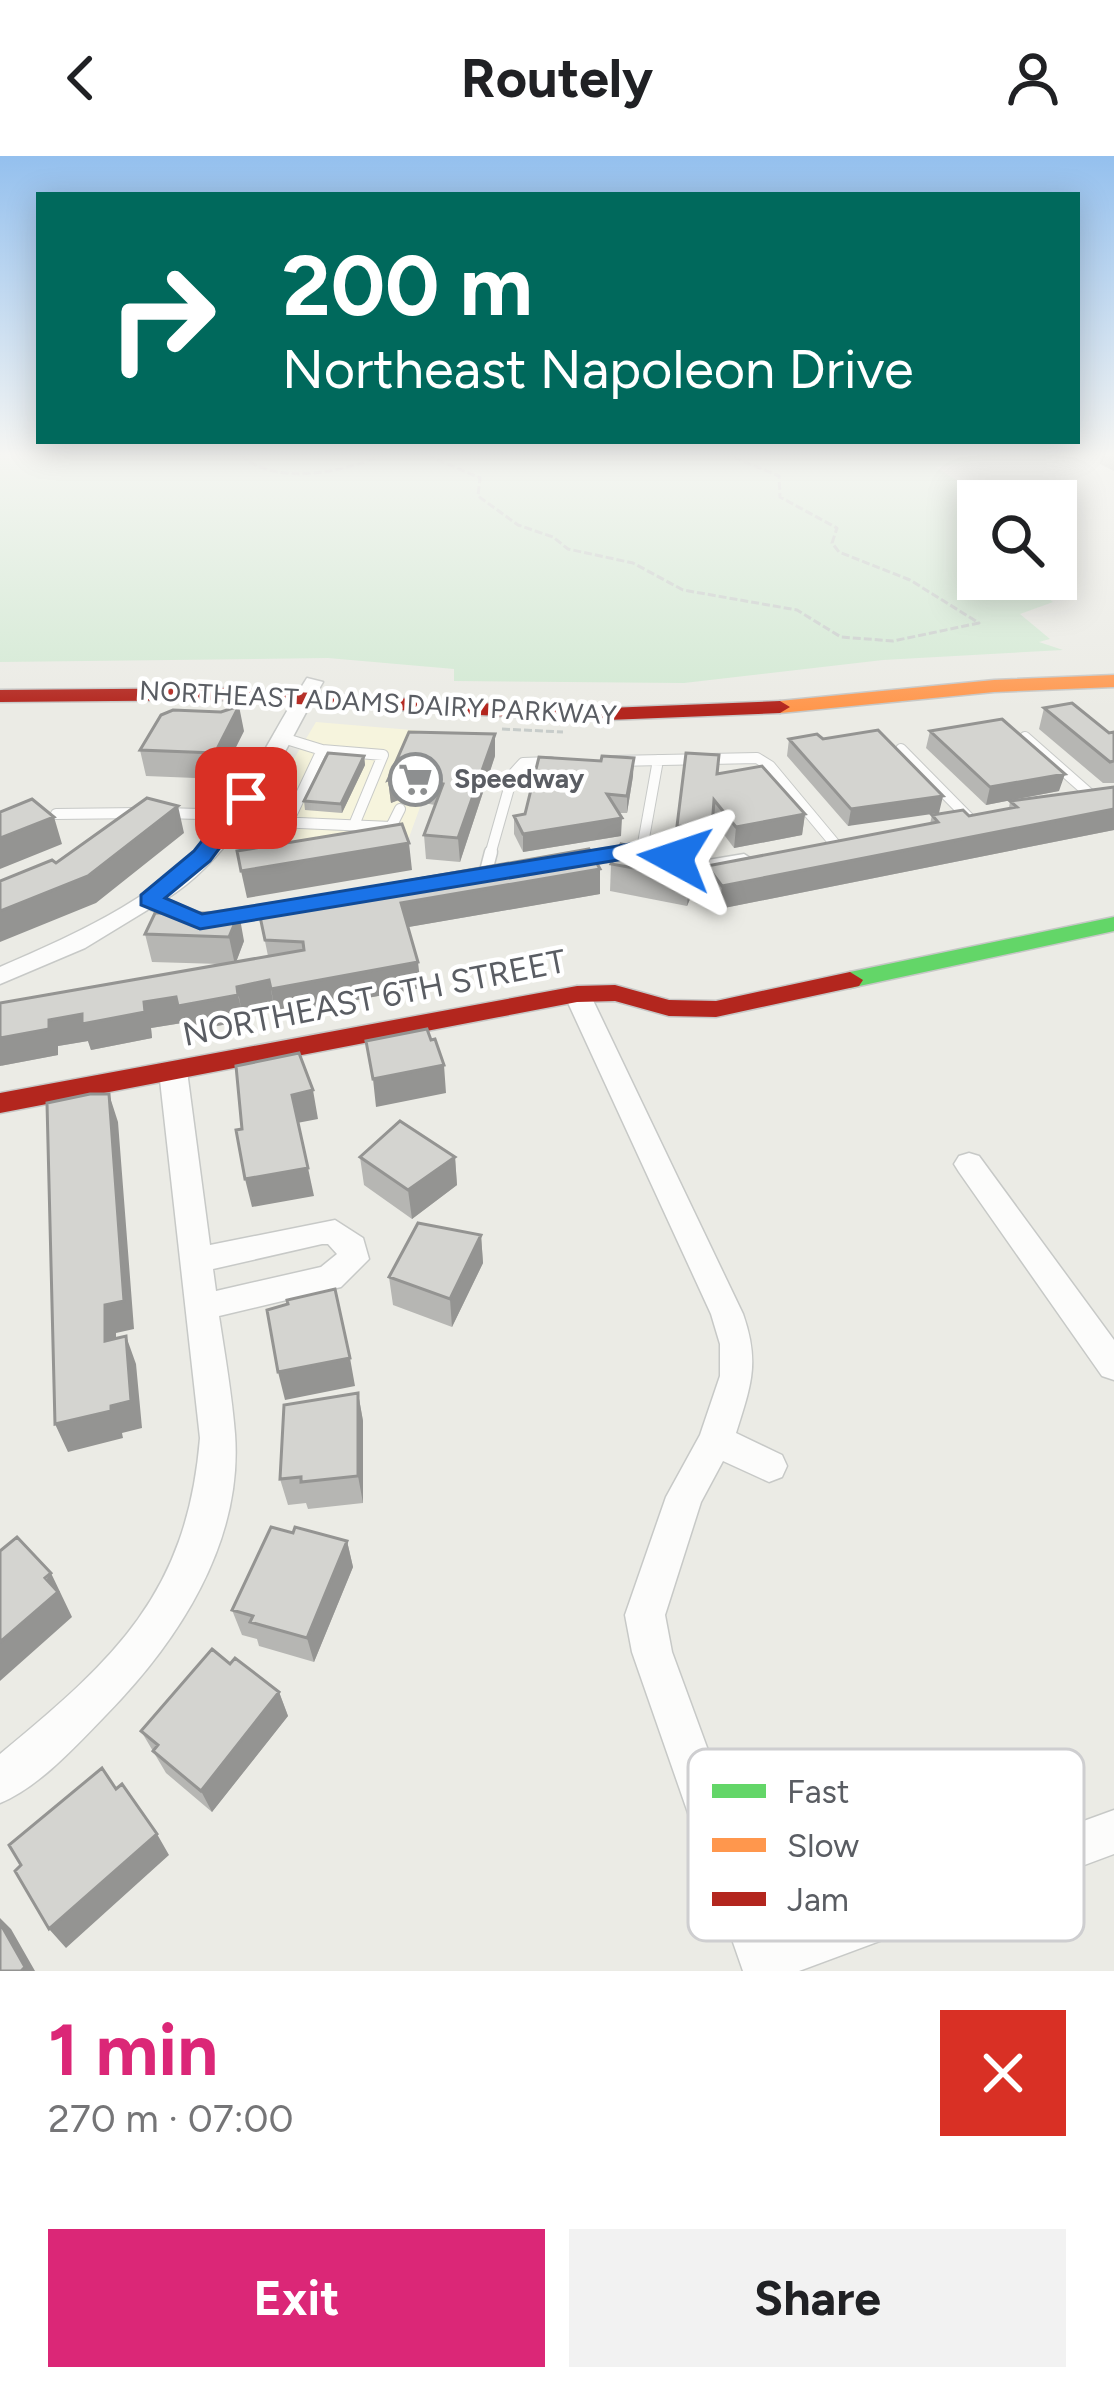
<!DOCTYPE html>
<html lang="en">
<head>
<meta charset="utf-8">
<style>
  :root { --surface:#fff; --page:#f2f2f2; --text:#202124; --muted:#757577; --accent:#db2777 }
  body { margin:0; font-family:Figtree,sans-serif; background:var(--page); color:var(--text); height:100vh; display:flex; flex-direction:column; font-size:45px; white-space:nowrap }
  * { box-sizing:border-box; margin:0 }
  p { font-size:39px; color:var(--muted) }
  .icon { flex:none; width:66px; height:66px; fill:none; stroke:currentColor; stroke-width:2; stroke-linecap:round; stroke-linejoin:round }
  .map { position:relative; height:1815px; overflow:hidden }
  .drawer { display:flex; flex-direction:column; background:var(--surface); flex:1 }
  .drawer>* { flex:none }
  .hud { position:absolute; left:36px; top:36px; width:1044px; height:252px; border-radius:0px; box-shadow:0 6px 30px #0003; background:#00695c; color:#fff; overflow:hidden }
  .controls { position:absolute; left:957px; top:324px; display:grid; gap:24px }
  .controls a { display:grid; place-items:center; width:120px; height:120px; border-radius:0px; background:var(--surface); box-shadow:0 6px 30px #0003; font-size:60px }
  .pin { position:absolute; display:grid; place-items:center; width:102px; height:102px; color:#fff; margin:-51px; border-radius:24px; box-shadow:0 6px 18px #0006 }
  .me { position:absolute; width:132px; margin:-66px; rotate:275deg; stroke-linejoin:round; filter:drop-shadow(0 0 9px #0008) }
  .turn { display:flex; align-items:center; gap:42px; height:252px; padding:0 48px; font-size:54px }
  .turn .icon { width:156px; height:156px; stroke-width:2.5 }
  .turn b { display:block; font-size:84px; line-height:102px }
  .round { display:grid; place-items:center; flex:none; width:126px; height:126px; border-radius:0px; background:var(--page) }
  .overview { display:flex; align-items:center; justify-content:space-between; height:204px; padding:0 48px }
  h1 { font-size:72px; font-weight:700; line-height:90px; color:var(--accent) }
  .button { display:flex; gap:24px; margin-top:auto; padding:24px 48px }
  .button a { flex:1; height:138px; border-radius:0px; background:var(--accent); color:#fff; font-size:48px; font-weight:700; line-height:138px; text-align:center }
  .button a+a { background:var(--page); color:var(--text) }
  header { display:flex; justify-content:space-between; align-items:center; height:156px; padding:0 48px; background:var(--surface); font-size:54px; font-weight:700 }
  .map>svg:first-child { display:block }
</style>
</head>
<body>
<header><svg class="icon" aria-label="back" viewBox="0 0 24 24"><path d="M15 5l-7 7 7 7"/></svg>Routely<svg class="icon" aria-label="person" viewBox="0 0 24 24"><circle cx="12" cy="8" r="4"/><path d="M4 21q1-7 8-7t8 7"/></svg></header>
<div class="map">
<svg width="1114" height="1815" viewBox="0 0 1114 1815">
  <rect width="100%" height="100%" fill="#ebebe5"/>
  <path fill="#f6f4dd" d="M316,566L447,577L407,687L356,696L237,686L265,651Z"/>
  <path fill="#d2e9d3" d="M0,299H1008L936,311L988,345H978V423H1053L1036,432L1053,446L1020,458L1050,483L1039,486L1063,494L883,504L684,527L454,525V513L328,502L0,506Z"/>
  <g fill="none" stroke-linecap="round" stroke-linejoin="round">
    <defs>
      <path id="lane-far1" d="M1025,581L1092,640
        M283,582L322,594L383,599L354,669
        M901,593L970,663
        M615,605L757,602L770,610L835,688
        M163,657L236,659
        M56,658L141,657
        M233,664L391,671L400,653
        M288,666L322,594
        M642,693L658,604
        M490,699L513,618L523,607L551,606"/>
      <path id="lane" d="M485,719L491,696"/>
      <path id="street" d="M307,522L323,526C280,600 242,696 166,743L202,758L296,743L304,745L308,750L304,755L199,773L149,753L85,792L0,828V811C78,777 171,737 221,665C253,619 277,569 307,522Z
        M642,686L708,704L744,698L755,705L752,710L708,718L642,700L559,714L548,707L559,700Z
        M577,830L590,838L743,1158C760,1207 751,1229 736,1277L782,1299L787,1310L782,1321L769,1326L723,1305L701,1346L665,1459L672,1496L775,1777L1114,1654V1698L799,1815H743L632,1496L625,1459L666,1341L700,1279L720,1220V1188L711,1158L564,838Z
        M173,906L187,915L210,1089L335,1064L363,1082L369,1103L341,1131L219,1160C225,1199 232,1239 235,1278C243,1387 178,1486 105,1560C76,1590 39,1631 0,1647V1598C115,1503 187,1438 200,1282L159,915ZM322,1088H328L337,1098L321,1111L216,1135L213,1113Z
        M969,997L979,1000L1114,1184V1224L1102,1220L959,1016L954,1008L959,1000Z"/>
      <path id="fast" d="M1114,761V775L850,832L837,824L850,816Z"/>
      <path id="slow" d="M1114,519V531L994,536L780,557L770,551L780,545L994,524Z"/>
      <path id="jam" d="M227,532L583,553L780,545L790,551L780,557L583,565L227,544L0,546V534Z
        M850,816L863,824L859,830L716,861L669,860L615,845L577,846L0,957V937L577,830L615,829L669,844L716,845Z"/>
    </defs>
    <use href="#lane-far1" stroke="#c7c9c7" stroke-width="12"/>
    <use href="#lane" stroke="#c7c9c7" stroke-width="15"/>
    <use href="#street" stroke="#c7c9c7" stroke-width="3"/>
    <use href="#fast" stroke="#c6c7c6" stroke-width="3"/>
    <use href="#slow" stroke="#c6c7c6" stroke-width="3"/>
    <use href="#jam" stroke="#c6c7c6" stroke-width="3"/>
    <path stroke="#c7ccca" stroke-width="3" stroke-dasharray="8 3" stroke-linecap="butt" d="M241,299C276,331 343,316 383,299
      M427,299L480,322L478,340L518,369L553,381L568,393L633,407L683,434L797,454L841,481L893,485L979,467L910,424L839,396L832,387L837,372L780,341L779,320L728,299
      M502,573L563,576"/>
    <use href="#lane-far1" stroke="#fcfcfb" stroke-width="10"/>
    <use href="#lane" stroke="#fcfcfb" stroke-width="12"/>
    <use href="#street" fill="#fcfcfb" fill-rule="evenodd"/>
    <use href="#fast" fill="#63d668" fill-rule="evenodd"/>
    <use href="#slow" fill="#ff974d" fill-rule="evenodd"/>
    <use href="#jam" fill="#b3261e" fill-rule="evenodd"/>
  </g>
  <path fill="#b6b6b3" d="M1102,299H1114V315L1100,308Z
    M1044,552L1109,577L1114,576V627H1103L1039,573Z
    M244,575L220,623L146,620L140,594Z
    M930,575L1059,635L986,649L926,592Z
    M409,576L495,600L460,706L426,703L424,679L435,649L401,643L391,647L388,624Z
    M789,583H823L943,640L848,670L787,600Z
    M364,600L365,609L342,657L305,654L304,645Z
    M717,618L805,658L802,679L734,692L713,664L710,693L676,690L677,670Z
    M633,620L627,657H619L621,680L523,696L514,678V660L525,658Z
    M1114,631V674L719,753L705,733L707,710L930,668L932,659L969,660L1009,652L1010,645Z
    M698,702L696,729L687,750L610,735L611,708Z
    M600,713V738L408,771L421,832L276,859L274,850L242,857L244,865L184,876L182,867L151,872L152,882L91,894L88,885L58,890V899L0,910L220,808L152,806L145,778L155,757L244,785L236,806L268,800L258,751Z
    M360,1001H455L457,1029L412,1063L364,1029Z
    M481,1079L483,1107L452,1171L393,1149L389,1121Z
    M358,1237L363,1265V1347L308,1353L306,1347L288,1349L280,1323Z
    M293,1377L347,1385L353,1411L314,1506L259,1490L257,1483L242,1479L232,1454Z
    M230,1508L279,1536L288,1560L212,1656L166,1617L141,1575Z"/>
  <path fill="#949492" d="M239,550L244,575L220,623L215,597Z
    M495,578V600L460,706L458,682Z
    M364,600L365,609L342,657L341,648Z
    M634,602L633,620L627,657V640Z
    M1065,618L1059,635L986,649L990,631Z
    M398,620L401,643L391,647L388,624Z
    M943,640L939,657L848,670L851,653Z
    M178,650L184,677L96,747L0,786V755Z
    M1114,653V674L719,753L722,730Z
    M805,658L802,679L734,692L736,671Z
    M54,661L62,688L0,713V682Z
    M622,662L621,680L523,696V678Z
    M409,687L412,714L247,742L241,715Z
    M698,702L696,729L687,750L689,722Z
    M600,713V738L403,772L401,747Z
    M239,757L244,785L235,809L229,781Z
    M418,806L421,832L276,859L271,833Z
    M269,824L274,850L242,857L237,831Z
    M238,839L244,865L184,876L182,867L151,872L152,882L91,894L88,885L58,890V899L0,910V882L49,864L176,841Z
    M444,909L446,937L376,951L373,923Z
    M313,934L318,963L297,967L292,939Z
    M109,938L118,966L134,1173L116,1177V1213L105,1185Z
    M455,1001L457,1029L412,1063L408,1034Z
    M308,1012L314,1040L252,1051L245,1023Z
    M481,1079L483,1107L452,1171L450,1143Z
    M126,1180L136,1208L142,1272L122,1277L123,1282L68,1296L55,1268L111,1250Z
    M350,1202L355,1230L285,1244L278,1216Z
    M358,1237L363,1265V1347L358,1320Z
    M347,1385L353,1411L314,1506L307,1482Z
    M51,1417L72,1461L0,1525V1486Z
    M279,1536L288,1560L212,1656L201,1635Z
    M157,1678L169,1699L66,1792L49,1773Z
    M0,1762L11,1773L35,1815H21L0,1767Z"/>
  <path fill="#d4d4d0" stroke="#949492" stroke-width="3" d="M1072,547L1109,577L1114,576V605L1110,606L1044,552Z
    M239,550L215,597L140,594L161,559L173,554L221,556Z
    M1002,563L1065,618L990,631L930,575Z
    M878,574L943,640L851,653L789,583L817,578L823,583Z
    M409,576L495,578L458,682L424,679L443,628L398,620L388,624Z
    M328,597L364,600L341,648L304,645Z
    M686,597L719,599L717,618L762,610L805,658L736,671L714,644L712,672L677,670Z
    M602,600L634,602L627,640L607,638L622,662L523,678L514,660L525,658L539,601L601,605Z
    M1114,631V653L722,730L707,710L938,666L932,659L963,654L969,660L1017,651L1010,645Z
    M147,642L178,650L88,720L0,755V725L52,704L56,707Z
    M32,643L54,661L0,682V656Z
    M402,668L409,687L241,715L237,695Z
    M621,688L698,702L689,722L611,708Z
    M589,693L600,713L401,747L418,806L271,833L269,824L237,831L238,839L178,850L176,841L144,846L145,856L82,868V858L49,864V873L0,882V847L304,794L303,786L265,784L258,751Z
    M155,757H239L229,781L145,778Z
    M427,873L431,884L435,883L444,909L373,923L366,885Z
    M299,897L313,934L292,939L308,1012L245,1023L236,974L242,973L236,910Z
    M90,938H109L124,1145L105,1149V1185L126,1180L131,1245L111,1250V1255L55,1268L47,947Z
    M400,965L455,1001L408,1034L360,1001Z
    M418,1067L481,1079L450,1143L389,1121Z
    M335,1133L350,1202L278,1216L267,1154L288,1148L287,1144Z
    M358,1237V1320L301,1326V1321L280,1323L284,1249Z
    M271,1371L293,1377L295,1371L347,1385L307,1482L250,1466L253,1460L232,1454Z
    M17,1381L51,1417L45,1422L58,1436L0,1486V1395Z
    M212,1493L230,1508L235,1502L279,1536L201,1635L153,1595L158,1589L141,1575Z
    M102,1612L116,1633L122,1628L157,1678L49,1773L15,1715L21,1709L9,1689Z
    M0,1767L25,1811L21,1815H0Z"/>
  <linearGradient id="sky" x2="0" y2="1"><stop stop-color="#94c0ee"/><stop offset="0.54" stop-color="#f6f6f3"/><stop offset="1" stop-color="#f6f6f3" stop-opacity="0"/></linearGradient>
  <rect width="1114" height="554" fill="url(#sky)"/>
  <path fill="#1a73e8" stroke="#114b97" stroke-width="3" d="M246,636L257,642L210,705L165,742L202,758L642,686L687,702L675,709L642,700L200,773L141,749V739L194,695L239,638Z"/>
  <defs>
    <symbol id="supermarket-ring" viewBox="-11 -11 22 22"><circle r="9.5" fill="#fff" stroke="#8d8f90" stroke-width="1.5"/><path d="M-6-5.5h2.5l.6 2H6L4.5 2H-2.5L-4.4-4H-6ZM-1.5 3.2a1.3 1.3 0 1 0 .1 0ZM3 3.2a1.3 1.3 0 1 0 .1 0Z" fill="#8d8f90"/></symbol>
  </defs>
  <g fill-rule="evenodd">
    <use href="#supermarket-ring" x="386" y="594" width="59" height="59"/>
  </g>
  <g text-anchor="middle" stroke-width="9" stroke-linejoin="round" paint-order="stroke">
    <g font-size="27" fill="#5a5d63" stroke="#fff">
      <text transform="translate(378 547) rotate(3)" y="9">NORTHEAST ADAMS DAIRY PARKWAY</text>
    </g>
    <g font-size="27" font-weight="bold" fill="#5a5d63" stroke="#fff" text-anchor="start">
      <text x="454" y="632">Speedway</text>
    </g>
    <g font-size="33" fill="#5a5d63" stroke="#fff">
      <text transform="translate(374 841) rotate(-11)" y="12">NORTHEAST 6TH STREET</text>
    </g>
  </g>
  <rect x="688" y="1593" width="396" height="192" rx="18" fill="#fff" stroke="#ceced0" stroke-width="3"/>
  <rect x="712" y="1628" width="54" height="14" fill="#63d668"/>
  <rect x="712" y="1682" width="54" height="14" fill="#ff974d"/>
  <rect x="712" y="1736" width="54" height="14" fill="#b3261e"/>
  <g font-size="33" fill="#5a5d63">
    <text x="787" y="1647">Fast</text>
    <text x="787" y="1701">Slow</text>
    <text x="787" y="1755">Jam</text>
  </g>
</svg>
<div class="controls">
<a><svg class="icon" aria-label="search" viewBox="0 0 24 24"><circle cx="10" cy="10" r="6"/><path d="M15 15l6 6"/></svg></a>
</div>
<div class="pin" style="left:246px;top:642px;background:#d93025"><svg class="icon" aria-label="arrive" viewBox="0 0 24 24"><path d="M6 21V4h12l-3 4 3 4H6"/></svg></div>
<svg class="me" style="left:675px;top:702px" viewBox="-20 -20 40 40"><path d="M0-17L14 15 0 8-14 15z" fill="#1a73e8" stroke="#fff" stroke-width="4"/></svg>
<div class="hud">
<div class="turn"><svg class="icon" aria-label="right" viewBox="0 0 24 24"><path d="M7 20v-9h11M14 6l5 5-5 5"/></svg><div><b>200 m</b>Northeast Napoleon Drive</div></div>
</div>
</div>
<section class="drawer">
<div class="overview"><div><h1>1 min</h1><p>270 m · 07:00</p></div><a class="round" style="background:#d93025;color:#fff"><svg class="icon" aria-label="close" viewBox="0 0 24 24"><path d="M6 6l12 12M18 6L6 18"/></svg></a></div>
<div class="button"><a>Exit</a><a>Share</a></div>
</section>
</body>
</html>
